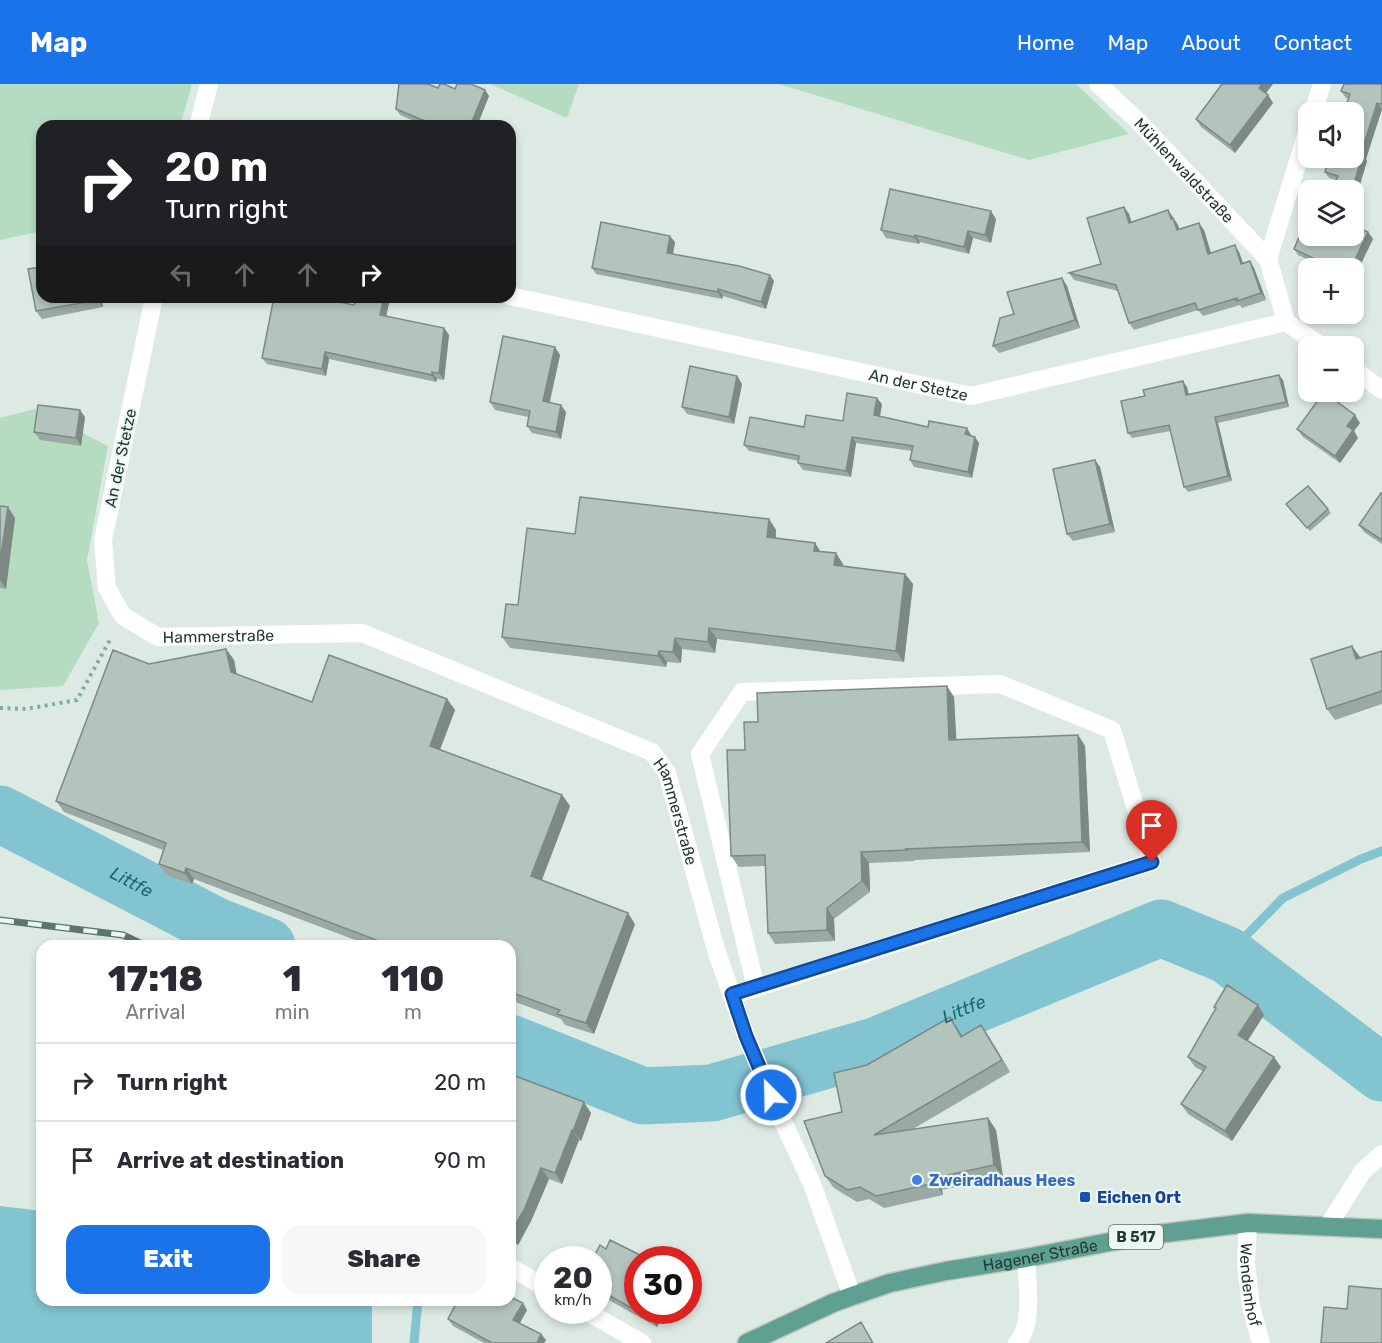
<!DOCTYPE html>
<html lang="en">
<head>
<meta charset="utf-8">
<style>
  :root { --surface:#fff; --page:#f7f7f7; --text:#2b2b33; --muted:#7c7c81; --line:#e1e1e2; --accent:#1a73e8 }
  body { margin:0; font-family:Rubik,sans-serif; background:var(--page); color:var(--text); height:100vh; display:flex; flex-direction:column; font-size:22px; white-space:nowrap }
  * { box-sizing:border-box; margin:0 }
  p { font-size:20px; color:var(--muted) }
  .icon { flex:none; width:33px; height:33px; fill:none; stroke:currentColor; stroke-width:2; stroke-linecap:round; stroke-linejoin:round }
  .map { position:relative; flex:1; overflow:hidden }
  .side { position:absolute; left:36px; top:856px; width:480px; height:366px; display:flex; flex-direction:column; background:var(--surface); border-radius:18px; box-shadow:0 3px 9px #0003 }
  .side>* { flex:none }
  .hud { position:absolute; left:36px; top:36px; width:480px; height:183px; border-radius:18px; box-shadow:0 3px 9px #0003; background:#202124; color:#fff; overflow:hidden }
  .tools { position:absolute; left:1298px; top:18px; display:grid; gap:12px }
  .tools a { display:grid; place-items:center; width:66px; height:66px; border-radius:12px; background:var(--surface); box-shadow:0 3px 9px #0003; font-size:30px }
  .speed { position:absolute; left:534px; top:1162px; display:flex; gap:12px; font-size:30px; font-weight:700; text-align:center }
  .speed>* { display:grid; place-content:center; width:78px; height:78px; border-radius:50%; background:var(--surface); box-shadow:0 3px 9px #0003; line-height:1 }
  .speed small { font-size:15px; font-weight:400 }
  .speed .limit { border:9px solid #d22; background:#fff; color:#111 }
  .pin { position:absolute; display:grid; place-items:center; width:51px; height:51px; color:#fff; margin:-62px -26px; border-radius:50% 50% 50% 0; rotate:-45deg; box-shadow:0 0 6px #0007 }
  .pin .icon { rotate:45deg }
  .me { position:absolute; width:66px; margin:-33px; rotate:337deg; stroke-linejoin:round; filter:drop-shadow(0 0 4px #0008) }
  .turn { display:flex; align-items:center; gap:21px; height:126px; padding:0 30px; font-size:27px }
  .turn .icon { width:78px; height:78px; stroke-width:2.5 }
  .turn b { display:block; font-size:42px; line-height:51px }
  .lanes { display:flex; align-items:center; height:57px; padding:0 30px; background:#0003; justify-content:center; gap:30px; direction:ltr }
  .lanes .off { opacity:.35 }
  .eta { display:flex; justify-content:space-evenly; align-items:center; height:102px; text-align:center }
  .eta b { font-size:36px; font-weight:800; line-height:42px }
  .action { display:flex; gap:12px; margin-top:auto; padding:12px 30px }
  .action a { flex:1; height:69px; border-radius:18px; background:var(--accent); color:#fff; font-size:24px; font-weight:800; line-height:69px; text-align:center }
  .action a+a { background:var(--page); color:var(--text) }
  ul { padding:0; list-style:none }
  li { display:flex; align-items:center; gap:18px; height:78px; padding:0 30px; border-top:2px solid var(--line) }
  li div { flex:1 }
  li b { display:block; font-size:22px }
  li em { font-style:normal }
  header { display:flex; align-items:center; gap:36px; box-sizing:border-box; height:84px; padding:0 30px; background:var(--accent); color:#fff }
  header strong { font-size:28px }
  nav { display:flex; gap:33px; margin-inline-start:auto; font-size:21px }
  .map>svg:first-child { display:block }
</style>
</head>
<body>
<header>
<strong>Map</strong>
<nav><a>Home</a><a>Map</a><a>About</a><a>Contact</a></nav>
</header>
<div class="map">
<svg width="1382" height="1259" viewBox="0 0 1382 1259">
  <rect width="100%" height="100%" fill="#ddeae4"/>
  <path fill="#b5dcc0" d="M0,0H192L180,42H42V147L0,156Z
    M490,0H579L567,34Z
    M779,0H1076L1129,50L1029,76Z
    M35,325L108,362L87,476L99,539L63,602L0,606V334Z"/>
  <path fill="#83c4d1" d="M0,1122L42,1127V1216L372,1217V1259H0Z"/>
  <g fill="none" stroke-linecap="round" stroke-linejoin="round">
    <path stroke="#83c4d1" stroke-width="9" d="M1227,871L1283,814L1361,775L1382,767
      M414,1259L418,1216"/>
    <g stroke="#83c4d1" stroke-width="57">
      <path id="s1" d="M0,730L216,842L267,862"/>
      <path id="s2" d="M510,959L643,1012L712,1009L875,962L1161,844L1227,871L1382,989"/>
    </g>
    <defs>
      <g id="primary">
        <path id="s7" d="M747,1259L833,1219L852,1212L890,1199L946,1187L1026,1174L1141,1152L1248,1139L1382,1145"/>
      </g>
    </defs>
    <use href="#primary" stroke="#bcc4c2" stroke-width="21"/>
    <path stroke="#7dae9f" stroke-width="4" stroke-dasharray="3 4.5" stroke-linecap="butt" d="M0,624L26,625L77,616L111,554"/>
    <path stroke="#fff" stroke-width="18" d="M732,911L756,904L1152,778L1112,646L1000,600L742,608L700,670L756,904"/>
    <g stroke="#fff" stroke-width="18">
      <path id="s3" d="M1098,0L1138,37L1268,175"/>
      <path d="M1313,28L1322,0"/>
      <path d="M198,42L209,0"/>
      <path id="s4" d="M510,212L971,312L1286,238L1321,262"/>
      <path id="s5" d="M154,213L103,456L107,504L123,532L158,553L362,549L652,668L667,689L717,869L746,952L780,1031L812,1100L852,1212"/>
      <path d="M1286,238L1268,175L1308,45"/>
      <path d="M1353,285L1382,306"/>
      <path id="s6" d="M1248,1139L1246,1179L1251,1223L1261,1259"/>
      <path d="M1328,1142L1363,1087L1382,1070"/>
      <path d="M510,1183L548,1205"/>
      <path d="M586,1227L642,1259"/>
      <path d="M1017,1259C1034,1241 1027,1197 1026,1174"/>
    </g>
    <use href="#primary" stroke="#60a090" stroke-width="18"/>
    <defs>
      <path id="rail" d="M0,836L123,851L146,862"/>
    </defs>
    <use href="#rail" stroke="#59756e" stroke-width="7"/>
    <use href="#rail" stroke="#edf6f2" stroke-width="4.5" stroke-dasharray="14" stroke-linecap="butt"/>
  </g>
  <path fill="#9aa9a3" d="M1382,0V25L1366,75L1367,77L1353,124V106L1336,96L1329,94L1325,88L1349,15L1346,14L1341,7Z
    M438,4L485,6L489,12L477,42H426L400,31L396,25Z
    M1268,11L1273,19L1235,69L1201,43L1196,35Z
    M1124,123L1129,130L1131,138L1168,126L1178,141L1179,145L1204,146L1211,169L1239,168L1243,179L1250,177L1254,184L1266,216L1242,224L1240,221L1203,232L1198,226L1134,246L1129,239L1118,207L1074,196L1069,189L1101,180Z
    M996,135L991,159L973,154L969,170L920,158L919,160L886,154L881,146Z
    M1368,148L1373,155L1353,196V184H1325L1298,171L1294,165L1308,152Z
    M675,158L673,170L774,197L766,225L723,212L722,215L596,190L592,184Z
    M1062,194L1067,202L1080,244L999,269L993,262L1014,230Z
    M42,213H101L103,223L42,235L36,227Z
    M390,214L386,232L444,244L449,251L444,296L437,295L436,298L329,275L326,292L267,280L262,274L354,221Z
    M560,271L550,318L566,328L561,355L532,349L527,342L528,333L495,326L490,318Z
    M737,292L742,300L734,340L687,330L682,323Z
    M1283,296L1289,323L1218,339L1232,397L1188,408L1184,403L1171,347L1132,354L1128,349L1187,303L1189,311Z
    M882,320L880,332L928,343L971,351V352L979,359L972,394L914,383L910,376L912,367L856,359L851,393L803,386L798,379L799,377L749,367L744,361L804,343L843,337Z
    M85,333L81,362L40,356L34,348Z
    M1360,339L1354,347L1358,354L1340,379L1303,353L1297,345Z
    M1095,376L1100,383L1115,448L1073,457L1067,450Z
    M1382,410V460L1364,448L1359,441Z
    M1286,420L1328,425L1331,429L1310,447Z
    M0,422L15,434L6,505L0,504Z
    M769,435L776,446V455L815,459L820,467L843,480V482L905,490L913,500L904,578L717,555L715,569L682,565L681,579L667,578L666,583L510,564L502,553L518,521L575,450Z
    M226,565L234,576L237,590L312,618L447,615L455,626L440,666L562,711L570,722L542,796L635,840L594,950L565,941L561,935L510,916V862H371L194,795L192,800L166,791L159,780L163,766L64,728L56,717L149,580Z
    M1382,567V620L1335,636L1327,625L1360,574Z
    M954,613L956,656L1078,651L1085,662L1090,768L914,776L915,777L869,779L870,808L834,835L835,857L775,860L768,849L765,782L739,783L731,772L745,666L758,638Z
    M1214,923L1264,931L1247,957L1281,983L1232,1057L1188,1030L1181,1020L1203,987L1195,983L1188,973L1215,925Z
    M950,933L962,952L989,953L1010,988L913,1045L988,1034L996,1046L1003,1093L942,1106L943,1111L884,1124L869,1115L857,1118L834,1104L825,1092L842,1028L867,981Z
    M510,990L591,1029L581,1057L579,1056L562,1100L549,1095L531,1137L518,1161L510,1156Z
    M598,1176L638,1227H672L668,1235L663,1232L657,1243L598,1210Z
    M527,1226L520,1239L541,1250L546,1256L544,1259H484L453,1242L448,1235Z"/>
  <path fill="#7d8984" d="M1262,0H1273L1264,12L1259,4Z
    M485,6L489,12L477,42H470Z
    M1268,11L1273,19L1235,69L1230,61Z
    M1377,19L1382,25L1366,75L1367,77L1353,124V106H1352L1361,69Z
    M1124,123L1129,130L1134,145L1129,139Z
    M1168,126L1178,141L1182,152L1171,135Z
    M991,127L996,135L991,159L985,151Z
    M1199,139L1204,146L1213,176L1208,170Z
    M968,147L973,154L969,170L964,163Z
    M1368,148L1373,155L1353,196V184H1351Z
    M915,151L920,158L919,160L914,153Z
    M670,152L675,158L672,175L667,169Z
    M1235,161L1239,168L1246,187L1241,180Z
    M1250,177L1254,184L1266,216L1261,209Z
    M770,191L774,197L766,225L761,218Z
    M1062,194L1067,202L1080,244L1075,236Z
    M718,205L723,212L722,215L718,208Z
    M97,213H101L103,223L98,216Z
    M384,213H389L390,214L385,238L380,231Z
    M444,244L449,251L444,296L439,289Z
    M555,263L560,271L548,324L543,317Z
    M325,268L329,275L326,292L322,285Z
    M432,288L437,295L436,298L432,291Z
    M1279,291L1283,296L1289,323L1286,318Z
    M737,292L742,300L734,340L729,333Z
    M1183,297L1187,303L1190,317L1186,311Z
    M877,314L882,320L879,338L874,331Z
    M561,321L566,328L561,355L556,348Z
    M80,326L85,333L81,362L76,354Z
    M1355,331L1360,339L1354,347L1358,354L1340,379L1335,372L1347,342Z
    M1215,333L1218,339L1232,397L1228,392Z
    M967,344L971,351L969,357L965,350Z
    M852,353L856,359L851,393L846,387Z
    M975,353L979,359L972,394L968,388Z
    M1095,376L1100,383L1115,448L1110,440Z
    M8,423L15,434L6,505L0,496V479Z
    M769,435L776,446L775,464L767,453Z
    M815,459L822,470L814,467Z
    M836,469L843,480L842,492L834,481Z
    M905,490L913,500L904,578L896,567Z
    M709,544L717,555L715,569L708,558Z
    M675,554L682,565L681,579L673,568Z
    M1352,562L1360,573L1364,586L1356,575Z
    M226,565L234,576L238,599L231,588Z
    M659,567L667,578L666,583L658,572Z
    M947,602L954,613L957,667L949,656Z
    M447,615L455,626L437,673L430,662Z
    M1078,651L1085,662L1090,768L1082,758Z
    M562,711L570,722L539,803L531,792Z
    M861,768L869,779L870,808L862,797Z
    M186,784L194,795L192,800L185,789Z
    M827,824L834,835L835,857L827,846Z
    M628,829L635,840L594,950L586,939Z
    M1258,921L1264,931L1245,961L1238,951Z
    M950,933L958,945L969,964L961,953Z
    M981,941L989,953L1010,988L1002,976Z
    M1274,973L1281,983L1232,1057L1225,1047Z
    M584,1018L591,1029L581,1057L573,1047Z
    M988,1034L996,1046L1003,1093L994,1081Z
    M572,1046L579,1056L562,1100L555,1089Z
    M541,1084L549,1095L531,1137L518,1161L510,1150Z
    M934,1094L942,1106L943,1111L935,1099Z
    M523,1219L527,1226L518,1242L513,1236Z
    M656,1227H660L663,1232L657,1243L652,1236Z
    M663,1227H672L668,1235Z
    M541,1250L546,1256L544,1259H537Z"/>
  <path fill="#b3c4bd" stroke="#7d8984" stroke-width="1.5" d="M399,0H428L438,4L440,0H444L455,5L457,0H471L485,6L470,42H437L396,25Z
    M1222,0H1262L1259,4L1268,11L1230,61L1196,35Z
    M1344,0H1382V20L1377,19L1361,69L1363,70L1352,106H1331L1338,92L1325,88L1329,74H1353V28H1344L1350,10L1341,7Z
    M890,105L991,127L985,151L968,147L964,163L915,151L914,153L881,146Z
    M1124,123L1129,139L1168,126L1171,135L1173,134L1177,146L1199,139L1208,170L1235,161L1241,180L1250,177L1261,209L1237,217V214L1198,226L1195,219L1129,239L1116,201L1069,189L1101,180L1087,134Z
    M1306,137L1308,138V152H1353V141L1368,148L1351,184H1334L1294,165Z
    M601,138L670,152L667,169L739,182L770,191L761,218L718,205V208L592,184Z
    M42,183V213H97L98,216L36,227L28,185Z
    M1062,194L1075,236L993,262L1000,234L1014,230L1007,208Z
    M274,213H313L354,221L356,213H384L380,231L444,244L439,289L432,288V291L325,268L322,285L262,274Z
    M503,252L555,263L543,317L561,321L556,348L527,342L530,327L490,318Z
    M690,282L737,292L729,333L682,323Z
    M1279,291L1286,318L1215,333L1228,392L1184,403L1169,341L1128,349L1121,317L1145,312L1143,306L1183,297L1186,311Z
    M1324,308L1355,331L1347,342L1353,346L1335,372L1297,345Z
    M847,309L877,314L874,331L928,343L929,337L967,344L965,350L975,353L968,388L910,376L913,362L852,353L846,387L798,379L799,372L744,361L750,333L804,343L806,331L843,337Z
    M38,321L80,326L76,354L34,348Z
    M1095,376L1110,440L1067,450L1053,385Z
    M1308,402L1328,425L1307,444L1286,420Z
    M1381,409L1382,410V456L1359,441Z
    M580,413L769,435L767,453L815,459L814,467L836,469L834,481L905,490L896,567L709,544L708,558L675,554L673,568L659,567L658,572L502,553L506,520L518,521L527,444L575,450Z
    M0,422L8,423L0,479Z
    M1352,562L1356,575L1382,567V607L1327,625L1311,575Z
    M226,565L231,588L312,618L329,571L447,615L430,662L562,711L531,792L628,829L586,939L557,930L560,926L510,908V862H392L186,784L185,789L159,780L166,759L56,717L113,566L149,580Z
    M947,602L949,656L1078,651L1082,758L906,765L907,766L861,768L862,797L827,824V846L768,849L765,771L731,772L727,666H745L744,638H758L757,609Z
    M1227,901L1258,921L1238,951L1274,973L1225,1047L1181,1020L1206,983L1188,973L1216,924L1214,923Z
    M950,933L961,953L981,941L1002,976L874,1051L988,1034L994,1081L934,1094L935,1099L876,1112L860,1103L848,1106L825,1092L804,1037L842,1028L834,989L867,981Z
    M510,990L584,1018L573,1047L572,1046L555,1089L541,1084L524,1126L510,1150V1095L514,1089L510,1087Z
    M610,1156L650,1176H638V1227H656L652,1236L598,1205V1176H592L600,1161L606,1165Z
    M1349,1202L1382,1205V1259H1321L1324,1223L1347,1225Z
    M510,1213L523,1219L513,1236L541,1250L537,1259H492L448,1235L458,1216H510Z
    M861,1238L873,1259H826Z"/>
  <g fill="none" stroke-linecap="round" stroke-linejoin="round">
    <defs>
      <path id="route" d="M771,1011L746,952L732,910L1152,778"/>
    </defs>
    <use href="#route" stroke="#114b97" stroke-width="15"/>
    <use href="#route" stroke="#1a73e8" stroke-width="10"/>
  </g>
  <circle fill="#3f7fe0" stroke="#edf6f2" stroke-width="2" cx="917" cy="1096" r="6"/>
  <rect fill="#1a4fb4" stroke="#edf6f2" stroke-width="2" x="1079" y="1107" width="12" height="12" rx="3"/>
  <g text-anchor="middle" stroke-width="4.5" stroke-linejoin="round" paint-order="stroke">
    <rect fill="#edf6f2" stroke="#5d726c" stroke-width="1.5" x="1109" y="1141" width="54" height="24" rx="4.5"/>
    <g font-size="15" font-weight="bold" fill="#1f3932">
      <text x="1136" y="1158">B 517</text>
    </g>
    <g font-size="16" fill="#1f3932" stroke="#edf6f2">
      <text dy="6" stroke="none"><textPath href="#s3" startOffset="122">Mühlenwaldstraße</textPath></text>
      <text dy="6" stroke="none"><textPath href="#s4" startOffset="418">An der Stetze</textPath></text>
      <text transform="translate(120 374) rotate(-78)" y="6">An der Stetze</text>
      <text dy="6" stroke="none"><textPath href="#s5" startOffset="430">Hammerstraße</textPath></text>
      <text dy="6" stroke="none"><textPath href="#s5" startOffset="952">Hammerstraße</textPath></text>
      <text dy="6" stroke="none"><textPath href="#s7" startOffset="308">Hagener Straße</textPath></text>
      <text dy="6" stroke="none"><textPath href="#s6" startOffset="62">Wendenhof</textPath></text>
    </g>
    <g font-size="16" font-weight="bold" fill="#366cbe" stroke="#edf6f2" text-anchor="start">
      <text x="929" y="1102">Zweiradhaus Hees</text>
    </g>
    <g font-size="16" font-weight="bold" fill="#164399" stroke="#edf6f2" text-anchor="start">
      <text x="1097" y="1119">Eichen Ort</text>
    </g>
    <g font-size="18" font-style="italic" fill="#186575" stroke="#edf6f2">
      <text dy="6" stroke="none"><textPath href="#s1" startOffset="148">Littfe</textPath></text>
      <text dy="6" stroke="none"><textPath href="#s2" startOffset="478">Littfe</textPath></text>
    </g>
  </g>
</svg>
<div class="tools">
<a><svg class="icon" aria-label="sound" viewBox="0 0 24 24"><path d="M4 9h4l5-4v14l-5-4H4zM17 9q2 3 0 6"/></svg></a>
<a><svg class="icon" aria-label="layers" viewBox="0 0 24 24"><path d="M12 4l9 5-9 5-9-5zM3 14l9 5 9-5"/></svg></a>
<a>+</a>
<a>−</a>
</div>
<div class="speed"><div>20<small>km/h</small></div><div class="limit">30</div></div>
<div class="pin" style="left:1152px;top:778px;background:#d93025"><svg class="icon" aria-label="arrive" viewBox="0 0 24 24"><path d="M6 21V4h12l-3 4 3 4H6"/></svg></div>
<svg class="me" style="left:771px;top:1011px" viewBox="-20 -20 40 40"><circle r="17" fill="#1a73e8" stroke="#fff" stroke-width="3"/><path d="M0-11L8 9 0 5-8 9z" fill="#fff"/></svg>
<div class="hud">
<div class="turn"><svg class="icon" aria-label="right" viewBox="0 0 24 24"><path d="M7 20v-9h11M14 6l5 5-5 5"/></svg><div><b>20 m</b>Turn right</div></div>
<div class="lanes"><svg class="icon off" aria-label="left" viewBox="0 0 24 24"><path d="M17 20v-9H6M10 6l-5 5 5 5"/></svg><svg class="icon off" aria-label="ahead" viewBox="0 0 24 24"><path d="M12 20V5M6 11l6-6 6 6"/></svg><svg class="icon off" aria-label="ahead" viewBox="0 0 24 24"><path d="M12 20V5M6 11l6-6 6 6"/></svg><svg class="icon" aria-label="right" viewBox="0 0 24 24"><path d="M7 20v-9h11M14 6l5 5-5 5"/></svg></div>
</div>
<section class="side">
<div class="eta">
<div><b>17:18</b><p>Arrival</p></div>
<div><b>1</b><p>min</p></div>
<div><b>110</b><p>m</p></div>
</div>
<ul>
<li><svg class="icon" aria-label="right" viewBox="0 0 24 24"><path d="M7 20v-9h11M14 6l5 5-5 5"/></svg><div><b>Turn right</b></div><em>20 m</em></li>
<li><svg class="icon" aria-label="arrive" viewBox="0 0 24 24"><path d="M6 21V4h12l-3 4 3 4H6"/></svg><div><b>Arrive at destination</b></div><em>90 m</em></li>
</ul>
<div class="action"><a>Exit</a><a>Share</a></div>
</section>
</div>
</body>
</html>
